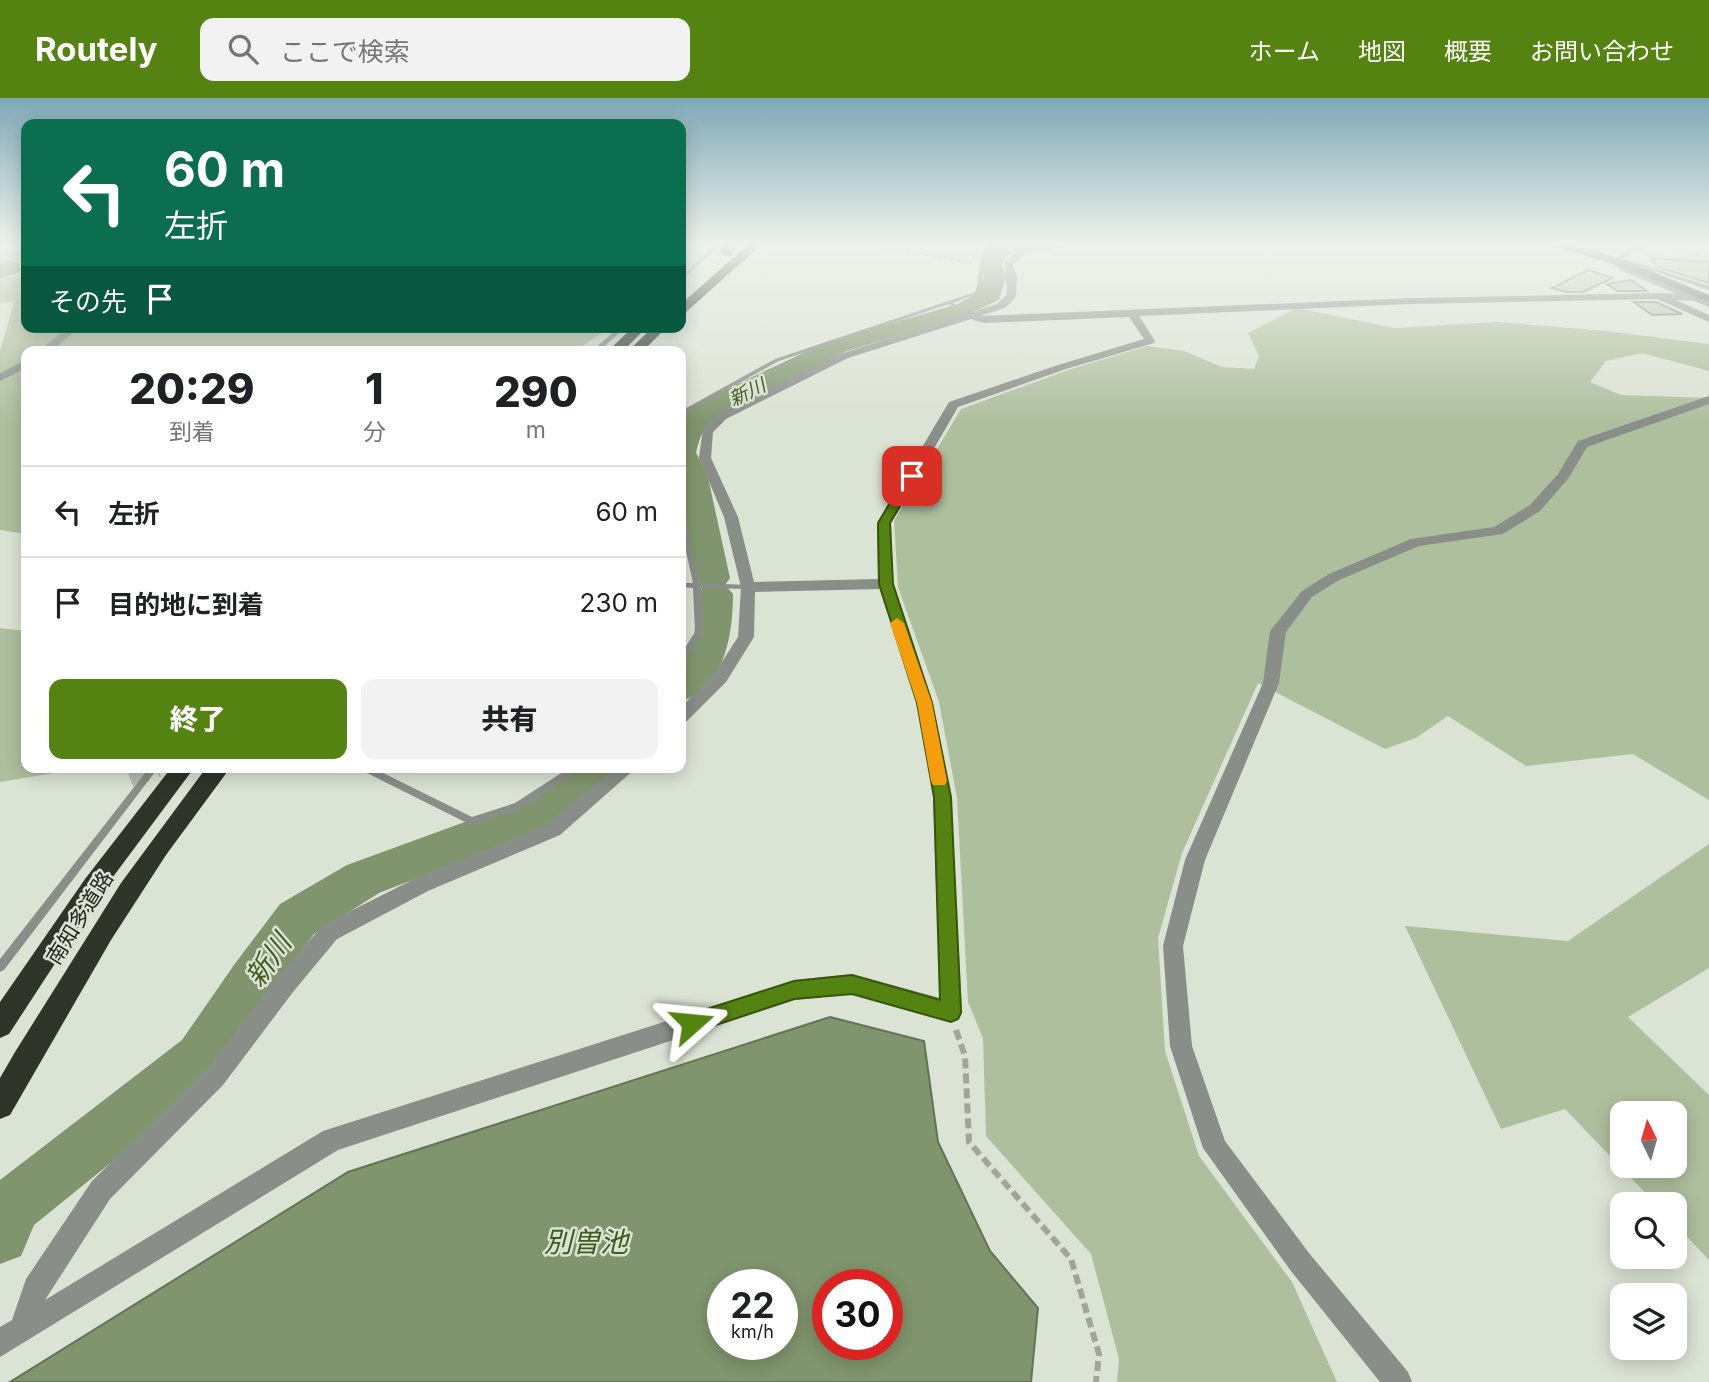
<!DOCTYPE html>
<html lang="ja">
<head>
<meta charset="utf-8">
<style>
  :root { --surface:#fff; --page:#f2f2f2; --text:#202124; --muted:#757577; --line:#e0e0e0; --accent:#558311 }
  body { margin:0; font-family:Inter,"Noto Sans JP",sans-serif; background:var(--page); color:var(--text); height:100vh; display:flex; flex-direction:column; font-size:26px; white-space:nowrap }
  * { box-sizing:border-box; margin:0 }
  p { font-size:23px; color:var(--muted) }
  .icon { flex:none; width:38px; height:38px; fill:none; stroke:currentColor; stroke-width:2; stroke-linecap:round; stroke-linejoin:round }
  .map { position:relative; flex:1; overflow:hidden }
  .panel { position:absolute; left:21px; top:248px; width:665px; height:427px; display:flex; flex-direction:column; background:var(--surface); border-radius:14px; box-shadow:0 4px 18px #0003 }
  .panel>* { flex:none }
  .banner { position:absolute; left:21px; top:21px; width:665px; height:214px; border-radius:14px; box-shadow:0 4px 18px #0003; background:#0b6e4f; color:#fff; overflow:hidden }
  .needle { width:46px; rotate:355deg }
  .controls { position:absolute; left:1610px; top:1003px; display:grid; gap:14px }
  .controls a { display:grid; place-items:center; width:77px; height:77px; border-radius:14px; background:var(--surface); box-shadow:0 4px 18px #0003; font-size:35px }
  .speed { position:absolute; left:707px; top:1171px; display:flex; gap:14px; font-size:35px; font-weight:700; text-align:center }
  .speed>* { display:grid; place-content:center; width:91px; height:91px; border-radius:50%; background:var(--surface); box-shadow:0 4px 18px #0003; line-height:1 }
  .speed small { font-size:18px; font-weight:400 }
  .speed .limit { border:10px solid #d22; background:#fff; color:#111 }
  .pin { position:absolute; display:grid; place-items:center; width:60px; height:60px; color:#fff; margin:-30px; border-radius:14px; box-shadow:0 4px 10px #0006 }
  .me { position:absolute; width:77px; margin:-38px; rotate:72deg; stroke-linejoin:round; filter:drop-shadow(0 0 5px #0008) }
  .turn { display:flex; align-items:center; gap:24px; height:147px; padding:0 28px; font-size:32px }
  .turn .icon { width:91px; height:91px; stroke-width:2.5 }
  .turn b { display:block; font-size:49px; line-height:60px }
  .then { display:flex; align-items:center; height:66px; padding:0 28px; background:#0003; gap:14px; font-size:26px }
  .eta { display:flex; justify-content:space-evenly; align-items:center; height:119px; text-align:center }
  .eta b { font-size:42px; font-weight:800; line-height:49px }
  .primary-button { display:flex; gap:14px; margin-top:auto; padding:14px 28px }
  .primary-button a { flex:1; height:80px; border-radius:14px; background:var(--accent); color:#fff; font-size:28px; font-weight:800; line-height:80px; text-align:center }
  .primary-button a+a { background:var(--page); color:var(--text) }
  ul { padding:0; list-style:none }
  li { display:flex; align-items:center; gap:21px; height:91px; padding:0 28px; border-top:2px solid var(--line) }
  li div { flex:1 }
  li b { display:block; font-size:26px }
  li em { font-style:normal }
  header { display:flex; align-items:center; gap:42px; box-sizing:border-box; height:98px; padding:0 35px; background:var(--accent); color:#fff }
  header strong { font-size:33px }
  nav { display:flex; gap:38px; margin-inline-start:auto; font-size:24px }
  .search { width:490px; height:63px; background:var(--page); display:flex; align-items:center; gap:18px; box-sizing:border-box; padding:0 24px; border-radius:14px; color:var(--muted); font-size:26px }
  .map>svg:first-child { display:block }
</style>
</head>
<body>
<header>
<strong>Routely</strong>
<div class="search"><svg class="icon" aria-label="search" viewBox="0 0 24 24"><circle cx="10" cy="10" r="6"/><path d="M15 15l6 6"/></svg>ここで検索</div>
<nav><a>ホーム</a><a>地図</a><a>概要</a><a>お問い合わせ</a></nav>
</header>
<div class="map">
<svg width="1709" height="1284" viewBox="0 0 1709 1284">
  <rect width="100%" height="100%" fill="#dbe3d4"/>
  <path fill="#aebf9e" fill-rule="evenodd" d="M4,145H26V160L14,163L3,174L11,180L26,181V229H610L574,254H26V436L0,432V254L14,204L0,205V147Z
    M1297,210L1394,230L1498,224L1607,233L1709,246V273L1642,255L1606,263L1590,284L1621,297L1709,300V702L1633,656L1526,668L1448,618L1416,640L1385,651L1258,585L1182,755L1158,840L1165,953L1199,1058L1292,1184L1337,1284H1117L1119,1261L1091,1156L986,1038L983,940L968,904L957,700L939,604L898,489L894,423L961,311L1071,271L1147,248L1184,253L1222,269L1254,271L1259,258L1248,235Z
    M0,530L26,533V670H84L0,684Z
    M1709,746V870L1628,919L1709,997V1162L1675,1126V1106H1656L1565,1011L1501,1031L1405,828L1568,843ZM1675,1015V1068H1622V1015Z"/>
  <path fill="#80956d" stroke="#647356" stroke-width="2" fill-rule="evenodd" d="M830,919L924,943L938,1044L990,1153L1038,1210L1031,1284H10L348,1074ZM723,1186H782V1246H723ZM828,1186H887V1246H828Z"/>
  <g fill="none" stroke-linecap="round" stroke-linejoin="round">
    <path fill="#80956d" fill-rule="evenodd" d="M1003,145H1036L1033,150L1006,158L1002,166L1006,179L999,202L964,218L847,253L725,313C706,325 701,333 696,355L707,375L730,480L725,487L733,496C733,535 725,591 681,603V565L693,547L699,496L703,488L696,480L681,396V321L686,313L705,301L829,243L958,206L980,193L984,179L980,166L990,149Z
      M10,163L18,165L21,170L18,175L0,180V166Z
      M569,670H620L614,681L558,725L379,795L314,836L268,899L218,978L34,1127L21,1158L0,1166V1082L182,942L234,867L280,806L347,767L528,701Z"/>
  </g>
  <path fill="#bec6b7" stroke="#82897b" stroke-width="2" d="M1651,160L1709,164V185L1657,169Z
    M1588,172L1613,180L1583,194H1566L1552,190Z
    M1631,182L1647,193H1617L1607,186Z
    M1634,204H1656L1682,216L1652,217Z"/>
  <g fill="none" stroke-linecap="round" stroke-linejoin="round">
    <path stroke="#b6bdb0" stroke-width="18" stroke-dasharray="18 10" stroke-linecap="butt" d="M130,680L158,670"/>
    <path stroke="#a0a69a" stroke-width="2.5" stroke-dasharray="4.5 2" stroke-linecap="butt" d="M854,145L971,164
      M1665,148L1709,160"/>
    <path stroke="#a0a69a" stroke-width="6" stroke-dasharray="10 5" stroke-linecap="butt" d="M956,932L965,958L969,1044L1071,1161L1099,1256L1096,1284"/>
    <path fill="#8a8e88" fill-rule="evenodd" d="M717,145H722L681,182V179Z
      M992,145H997C976,161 988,174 980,195L953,205L975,218V220H971L949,206L779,263L681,317V313L775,261L975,194C982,177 974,157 992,145Z
      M619,229H626L598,254H591Z
      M681,413L684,415L700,485L748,487L752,489L748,491L701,490L703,534L684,564L681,565V556L695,534L693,490L681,489V485H693L681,430Z
      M149,670H158L4,872L0,874V861Z
      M360,670H373L472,719L515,705L569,670H580L579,672L521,711L471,727L361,672Z"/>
    <path fill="#8a8e88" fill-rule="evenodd" d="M1618,159L1709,188V192L1618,161Z
      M1619,168L1709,204V209L1617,171L1616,170Z"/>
    <path fill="#8a8e88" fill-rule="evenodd" d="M1059,145H1081L1025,156L1013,167L1017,177L1016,199L1005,210L980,218L1411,200L1659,195L1709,197L1708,203L1676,202L1709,217V224L1657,201L1411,206L1139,218L1155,243L1154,245L1066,271L958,309L891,425L893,486L933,605L951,699L962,914L959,921L951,924L852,896L795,902L338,1052L0,1259V1229L12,1222L26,1181L92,1083L207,971L277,880L323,827L414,781L546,727L614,670H636L560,737L428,793L337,841L293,894L223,987L110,1101L45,1202L323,1033L795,882L852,876L940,900L933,699L917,605L880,491L755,494L754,539L726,584L687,623L681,625V609L714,576L738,539L741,489L724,419L699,360L703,330L718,315L840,256L997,206L1007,196L1005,164L1019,152ZM1129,219L1144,241L1058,267L949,304L877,425L878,481L754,484L738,419L711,360L713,334L726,321L848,260L971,221L984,225Z
      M1331,145H1401L1396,148H1336Z
      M1643,145H1658L1634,154L1619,166L1611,164L1628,150Z
      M68,229H80L50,254H38Z
      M26,262V270L0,283V275Z
      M1709,298V306L1587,349L1568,381L1540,413L1503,436L1419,448L1339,482L1312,499L1286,534L1279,585L1205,762L1183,848L1192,948L1225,1043L1309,1155L1408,1274L1412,1284H1380L1291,1173L1203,1050L1170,948L1163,848L1185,762L1263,585L1270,533L1302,493L1329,476L1411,441L1494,429L1530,407L1558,376L1578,343Z"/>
    <path fill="#62675e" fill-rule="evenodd" d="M1544,145C1597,145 1660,178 1709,197V204L1613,166Z"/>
    <path fill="#2f352a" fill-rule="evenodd" d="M725,145H737L731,158L721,156L720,151Z
      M750,145H763L685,215L681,216V206Z
      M633,229H647L622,254H607Z
      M653,229H667L642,254H627Z
      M171,670H194L101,795L9,936L0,940V904L85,781Z
      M206,670H230L166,757L111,842L10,1017L0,1021V980L15,954L121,785Z"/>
  </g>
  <linearGradient id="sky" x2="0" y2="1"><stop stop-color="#7ea8b7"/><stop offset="0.45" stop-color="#eff2ec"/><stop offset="1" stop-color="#eff2ec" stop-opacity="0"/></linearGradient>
  <rect width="1709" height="325" fill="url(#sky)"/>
  <path fill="#558311" stroke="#37550b" stroke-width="2" d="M912,374L918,378L890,425L893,486L932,605L951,699L961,915L958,921L951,924L852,896L794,901L692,935L685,932L682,925L685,918L794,883L852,877L940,902L934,699L917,605L879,486L878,425L906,378Z"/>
  <path fill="#f59e0b" d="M897,520L904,525L932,605L947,683L945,687H933L931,683L917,605L890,525Z"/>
  <g text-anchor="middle" stroke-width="5" stroke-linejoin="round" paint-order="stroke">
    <g font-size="19" font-style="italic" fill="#3f5b1e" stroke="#dbe3d4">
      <text transform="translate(747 294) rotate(-26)" y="7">新川</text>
    </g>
    <g font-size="21" fill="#222520" stroke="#dbe3d4">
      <text transform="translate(80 820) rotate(-58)" y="7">南知多道路</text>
    </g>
    <g font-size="28" font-style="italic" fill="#3f5b1e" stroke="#dbe3d4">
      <text transform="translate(268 862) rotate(-55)" y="10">新川</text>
      <text x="586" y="1154">別曽池</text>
    </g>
  </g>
</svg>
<div class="controls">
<a><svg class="needle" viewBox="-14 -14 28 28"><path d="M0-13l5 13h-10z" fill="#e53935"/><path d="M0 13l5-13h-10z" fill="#757577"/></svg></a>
<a><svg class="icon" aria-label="search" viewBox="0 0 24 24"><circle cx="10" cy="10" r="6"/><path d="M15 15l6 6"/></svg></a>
<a><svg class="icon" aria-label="layers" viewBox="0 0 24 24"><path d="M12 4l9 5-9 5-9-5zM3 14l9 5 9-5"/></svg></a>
</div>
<div class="speed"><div>22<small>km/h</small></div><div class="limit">30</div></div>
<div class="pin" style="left:912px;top:378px;background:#d93025"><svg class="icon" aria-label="arrive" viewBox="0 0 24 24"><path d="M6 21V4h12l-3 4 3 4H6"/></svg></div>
<svg class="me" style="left:692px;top:925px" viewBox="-20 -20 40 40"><path d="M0-17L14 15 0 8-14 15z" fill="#558311" stroke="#fff" stroke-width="4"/></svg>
<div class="banner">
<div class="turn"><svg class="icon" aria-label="left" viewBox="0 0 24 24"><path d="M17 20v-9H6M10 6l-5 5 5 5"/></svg><div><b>60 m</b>左折</div></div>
<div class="then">その先<svg class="icon" aria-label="arrive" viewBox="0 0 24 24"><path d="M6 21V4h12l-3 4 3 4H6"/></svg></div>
</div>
<section class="panel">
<div class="eta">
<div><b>20:29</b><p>到着</p></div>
<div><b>1</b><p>分</p></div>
<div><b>290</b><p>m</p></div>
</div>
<ul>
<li><svg class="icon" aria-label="left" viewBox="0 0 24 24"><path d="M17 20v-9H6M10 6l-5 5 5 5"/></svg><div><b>左折</b></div><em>60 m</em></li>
<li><svg class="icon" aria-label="arrive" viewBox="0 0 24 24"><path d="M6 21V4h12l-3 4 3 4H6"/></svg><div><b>目的地に到着</b></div><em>230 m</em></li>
</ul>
<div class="primary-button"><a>終了</a><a>共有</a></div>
</section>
</div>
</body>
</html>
